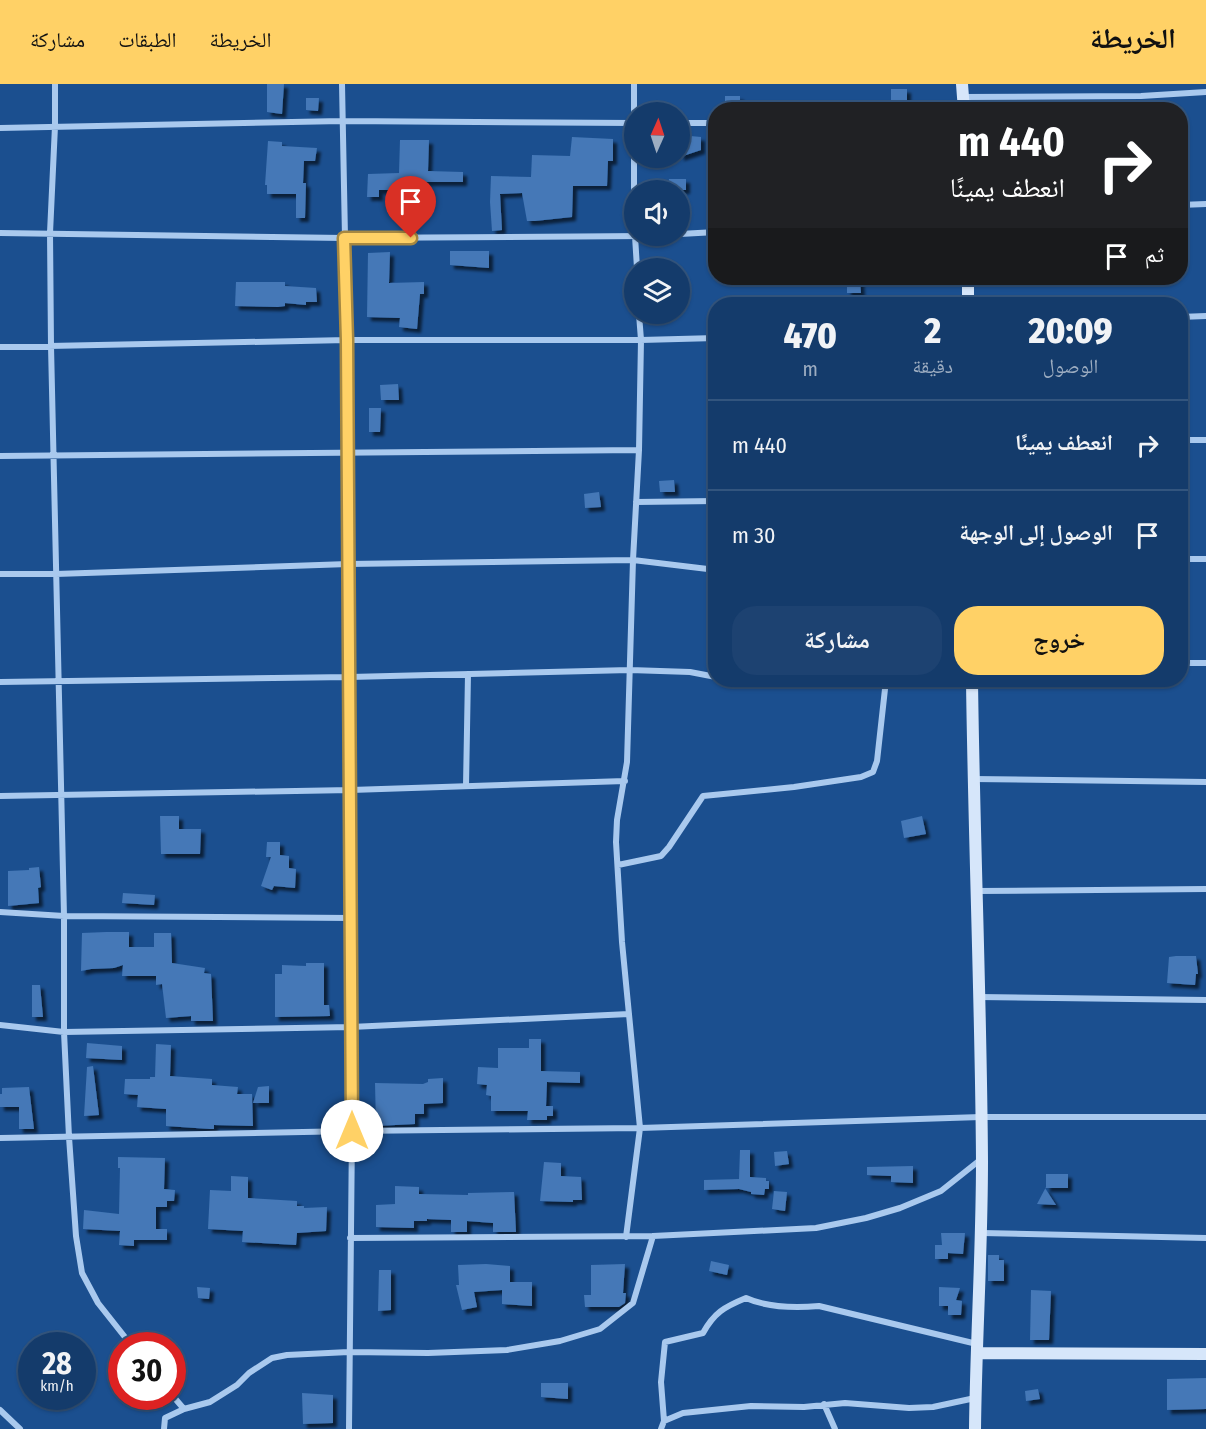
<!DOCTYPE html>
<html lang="ar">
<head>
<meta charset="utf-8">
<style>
  :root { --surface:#143b6b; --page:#1d4271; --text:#f1f3f6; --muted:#9dadc1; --line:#33557e; --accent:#ffd166 }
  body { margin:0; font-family:"Fira Sans Condensed","Noto Naskh Arabic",sans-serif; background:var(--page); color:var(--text); direction:rtl; height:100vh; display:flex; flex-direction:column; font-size:22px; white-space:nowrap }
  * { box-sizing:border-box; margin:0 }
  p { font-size:20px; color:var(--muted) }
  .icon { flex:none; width:33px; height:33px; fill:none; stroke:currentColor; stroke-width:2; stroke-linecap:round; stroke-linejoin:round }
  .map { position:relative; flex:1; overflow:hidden; direction:ltr }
  .side { position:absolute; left:708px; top:213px; width:480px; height:390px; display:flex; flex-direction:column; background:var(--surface); border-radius:24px; box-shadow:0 2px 4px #0004,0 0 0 2px var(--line); direction:rtl }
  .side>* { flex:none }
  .top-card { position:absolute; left:708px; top:18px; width:480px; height:183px; border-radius:24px; box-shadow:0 2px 4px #0004,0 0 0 2px var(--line); direction:rtl; background:#202124; color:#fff; overflow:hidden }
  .needle { width:39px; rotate:3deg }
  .fabs { position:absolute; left:624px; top:18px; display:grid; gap:12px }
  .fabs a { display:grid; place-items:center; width:66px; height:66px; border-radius:50%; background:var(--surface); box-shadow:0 2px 4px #0004,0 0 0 2px var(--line); font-size:30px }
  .speed { position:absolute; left:18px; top:1248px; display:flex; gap:12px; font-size:30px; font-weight:700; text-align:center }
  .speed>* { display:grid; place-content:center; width:78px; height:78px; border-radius:50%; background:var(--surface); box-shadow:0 2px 4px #0004,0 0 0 2px var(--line); line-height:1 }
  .speed small { font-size:15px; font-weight:400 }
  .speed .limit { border:9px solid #d22; background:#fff; color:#111 }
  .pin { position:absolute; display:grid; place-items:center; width:51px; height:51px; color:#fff; margin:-62px -26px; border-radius:50% 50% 50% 0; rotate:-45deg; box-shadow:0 0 6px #0007 }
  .pin .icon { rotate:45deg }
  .me { position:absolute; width:66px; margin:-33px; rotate:0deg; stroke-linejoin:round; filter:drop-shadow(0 0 4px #0008) }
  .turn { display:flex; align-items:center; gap:21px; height:126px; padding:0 24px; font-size:27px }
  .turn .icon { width:78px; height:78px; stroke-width:2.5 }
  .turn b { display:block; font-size:42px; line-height:51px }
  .then { display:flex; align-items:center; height:57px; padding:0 24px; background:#0003; gap:12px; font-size:22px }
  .eta { display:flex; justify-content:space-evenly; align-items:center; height:102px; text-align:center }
  .eta b { font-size:36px; font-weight:800; line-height:42px }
  .button { display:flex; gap:12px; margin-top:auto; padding:12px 24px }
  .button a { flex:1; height:69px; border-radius:24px; background:var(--accent); color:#111; font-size:24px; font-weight:800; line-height:69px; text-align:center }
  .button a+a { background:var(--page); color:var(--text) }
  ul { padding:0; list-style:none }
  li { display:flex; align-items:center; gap:18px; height:90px; padding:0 24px; border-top:2px solid var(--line) }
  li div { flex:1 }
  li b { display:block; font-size:22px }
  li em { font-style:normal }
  header { display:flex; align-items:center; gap:36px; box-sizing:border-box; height:84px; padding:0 30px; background:var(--accent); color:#111 }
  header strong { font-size:28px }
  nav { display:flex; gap:33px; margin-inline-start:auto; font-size:21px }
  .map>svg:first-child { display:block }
</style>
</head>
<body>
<header>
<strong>الخريطة</strong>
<nav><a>الخريطة</a><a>الطبقات</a><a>مشاركة</a></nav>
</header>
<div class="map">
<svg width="1206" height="1345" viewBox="0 0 1206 1345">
  <defs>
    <filter id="shadow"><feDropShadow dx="4" dy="4" stdDeviation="1.5" flood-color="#0009"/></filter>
  </defs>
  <rect width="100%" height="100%" fill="#1b4f8f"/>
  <path fill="#4478b7" filter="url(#shadow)" d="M267,0H284L282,30L267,28Z
    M891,5H907V22H891Z
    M725,12H740V25L725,24Z
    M306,14H319L318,27L306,26Z
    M680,51L701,53V66L680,73Z
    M572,53L613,55V77H608L607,102H573L572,133L535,137H527L522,109L500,110L502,146L492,147L490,118L491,92L531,93L532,71L570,72Z
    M400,56H429L428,87L463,88V98H412V101H408V106H379V113H367L368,90L399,89Z
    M268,57L282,58V62L317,64L315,77H304L303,99H306L305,134H296V110H267V101H265Z
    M669,95H686V106H668Z
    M450,167H489V184L450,181Z
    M390,168L389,199L424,198V210H420L417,245L399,243L400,234L367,233L368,169Z
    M847,195H860L861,209H847Z
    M236,198H285V202L316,204L317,218H306V221L285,219V222L278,223L235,222Z
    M398,300L399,316H381L380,301Z
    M369,324H381L380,348H369Z
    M674,396L675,408H660L659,397Z
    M599,408L601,423L585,424L584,410Z
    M160,732H179V745H201L200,770H161Z
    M922,732L926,750L904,754L901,737Z
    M267,758H280V771L289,772V784L296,785L295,804L274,802L272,806L261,802L271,773H266Z
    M39,783L41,803L38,804L39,819L8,822V787L29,786V784Z
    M123,809L155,811L154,821L122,819Z
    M106,848H129V863H154V849H171L172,879L205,884L204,889L211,890L213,937H191V932L166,934L162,900L156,901V892H122L123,881L114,884L91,885L81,887L82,849Z
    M1176,872H1196L1198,890H1196L1195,901L1167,899L1169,873Z
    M306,879H324V921H329L330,932L275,933V890H282V881L306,882Z
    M32,901H40L43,933H32Z
    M529,955H541V987L580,988V999L547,998L546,1022H553V1032H547V1036H527L528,1027H491V1012L486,1011L487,1001L477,1000L478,983L498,984V964H529Z
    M87,959L122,962V976L86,974Z
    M156,960L171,961L170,992L212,995V1001L238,1003L237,1010H252L253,1042L214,1041V1045H210L166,1042V1025L137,1023L138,1011L124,1010L125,995H150V993H155Z
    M93,982L99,1031L84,1032L87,983Z
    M443,994V1019L424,1020V1030H415V1040L376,1042L375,999L423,1000L428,998V995Z
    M269,1002V1019H253L258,1003Z
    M29,1003L34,1045H19V1023H0V1010H2V1004Z
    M740,1066H750V1093L766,1094V1097H769V1105H765L764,1111L751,1110V1108L739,1105L704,1106V1096L739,1095Z
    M787,1067L789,1080L775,1082L774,1068Z
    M118,1073L165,1074L164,1105L175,1106L174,1117H167V1123H156V1145H167V1156H134V1162L119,1161L120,1147L83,1145L84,1126L119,1130L120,1084H118Z
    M544,1078L561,1079V1092L581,1093L582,1116H573V1118L540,1117Z
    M913,1082V1099L891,1098V1092L867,1091V1083Z
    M1046,1090H1068V1104H1045L1056,1121L1037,1120L1046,1103Z
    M231,1092L248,1093V1114L297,1117V1122H304V1124L327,1123L326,1147L297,1149L296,1161L242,1158L243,1147L208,1145L210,1106L231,1107Z
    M395,1102L419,1103V1110L468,1111V1109L514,1108L516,1148H493V1139L467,1137V1148H451V1136L427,1135V1137H414V1144L376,1143V1121L395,1120Z
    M774,1107L787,1108L785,1127L772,1125Z
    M941,1149H965L963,1170L948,1169V1175H935V1161H942Z
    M988,1171H999V1176H1004V1197H988Z
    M711,1177L729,1181L727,1191L709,1187Z
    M486,1180L510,1182V1198H532V1222L502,1220V1206L474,1208L477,1223L462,1226L456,1201H459L458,1181Z
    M625,1180L623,1209H626L625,1219L619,1223H585L584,1211H591V1181Z
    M379,1186H391V1226L378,1227Z
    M197,1203L210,1204L209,1215L198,1214Z
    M939,1203L960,1204L956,1216L962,1217L961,1231H948V1222H939Z
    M1031,1206L1051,1207L1049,1256H1030Z
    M1206,1294V1325L1167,1326V1295Z
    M541,1299H568V1315L541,1313Z
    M1038,1305L1040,1315L1026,1317L1025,1307Z
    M302,1309L333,1311V1339L303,1340Z"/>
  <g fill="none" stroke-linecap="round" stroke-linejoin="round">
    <path stroke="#a9c9ee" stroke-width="6" d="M55,0V42L50,149L51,262L64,832V948L69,1053L76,1152L82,1189L98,1219L132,1262
      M342,0L347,256L351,706L352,1047L349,1345
      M634,0V144
      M963,13L1141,12L1206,8
      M680,39H716
      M0,44L342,37L634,39
      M1180,121L1206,120
      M0,149L344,154L645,152
      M680,150L716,148
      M635,152L637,184
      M1180,233L1206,232
      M0,263L347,256H641L716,254
      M1180,356H1206
      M0,372L639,366
      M636,418L716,417
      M1180,475H1206
      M0,490H56L348,480L633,476L716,486
      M1180,579H1206
      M726,596L747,600L768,596
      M0,598L350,593L630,586L690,588L716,593
      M973,695L1206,698
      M466,702L468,590
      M0,712L351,706L625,697
      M618,781L661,772L669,763L703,712L794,703L861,693L873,688L877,677L886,596
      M976,807L1206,805
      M0,828L64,832L351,834
      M979,913L1206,916
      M0,941L64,948L351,943L629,930
      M0,1054L352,1047L640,1044L981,1033H1206
      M982,1149L1206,1154
      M626,1153L640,1044L622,858L616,758L617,736L627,678L633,476L639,366L641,256L639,230
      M350,1154L653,1152L816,1144L866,1134L900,1124L941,1107L980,1076
      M172,1311L184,1325
      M824,1320L835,1345
      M0,1326L20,1345
      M664,1337L683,1329L751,1322L804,1323L845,1319L909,1324L933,1323L975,1314
      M164,1345L165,1334L184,1325L210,1318L237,1301L249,1289L272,1274L287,1271L349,1268L428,1269L507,1266L560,1257L600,1245L633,1219L653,1152
      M661,1345L664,1337L661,1298L665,1258L703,1249C714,1229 724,1223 746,1214C768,1224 794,1224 819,1222L977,1260"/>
    <path stroke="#d6e6fa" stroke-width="12" d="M962,0L964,26
      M968,220V194
      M972,596C974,756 981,917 982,1077C982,1167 976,1256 975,1345
      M977,1269L1206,1270"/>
  </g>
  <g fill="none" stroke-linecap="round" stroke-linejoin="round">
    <defs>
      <path id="route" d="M352,1047L347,256L344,154H411"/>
    </defs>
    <use href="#route" stroke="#a68842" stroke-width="15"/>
    <use href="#route" stroke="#ffd166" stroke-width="10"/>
  </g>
</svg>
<div class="fabs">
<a><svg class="needle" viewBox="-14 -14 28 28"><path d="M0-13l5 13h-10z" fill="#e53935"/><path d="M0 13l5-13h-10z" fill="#9dadc1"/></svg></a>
<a><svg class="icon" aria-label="sound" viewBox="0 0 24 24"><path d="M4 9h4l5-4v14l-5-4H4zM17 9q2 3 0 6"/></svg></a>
<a><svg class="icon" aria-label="layers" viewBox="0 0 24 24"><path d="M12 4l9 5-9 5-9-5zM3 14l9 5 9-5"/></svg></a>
</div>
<div class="speed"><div>28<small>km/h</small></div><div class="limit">30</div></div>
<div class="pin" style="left:411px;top:154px;background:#d93025"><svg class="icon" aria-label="arrive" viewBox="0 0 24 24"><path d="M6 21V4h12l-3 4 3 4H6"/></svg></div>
<svg class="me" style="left:352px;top:1047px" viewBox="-20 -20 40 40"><circle r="19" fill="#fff"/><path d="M0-13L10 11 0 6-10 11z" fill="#ffd166"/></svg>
<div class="top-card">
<div class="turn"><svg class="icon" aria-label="right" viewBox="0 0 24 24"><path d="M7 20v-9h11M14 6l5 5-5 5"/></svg><div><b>440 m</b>انعطف يمينًا</div></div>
<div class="then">ثم<svg class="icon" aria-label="arrive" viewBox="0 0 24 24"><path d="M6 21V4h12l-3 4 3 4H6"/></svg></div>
</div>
<section class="side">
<div class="eta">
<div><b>20:09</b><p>الوصول</p></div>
<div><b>2</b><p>دقيقة</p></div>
<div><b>470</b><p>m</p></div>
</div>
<ul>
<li><svg class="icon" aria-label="right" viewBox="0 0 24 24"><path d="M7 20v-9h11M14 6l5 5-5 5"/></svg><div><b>انعطف يمينًا</b></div><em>440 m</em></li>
<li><svg class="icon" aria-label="arrive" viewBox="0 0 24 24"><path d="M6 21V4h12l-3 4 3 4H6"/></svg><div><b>الوصول إلى الوجهة</b></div><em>30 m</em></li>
</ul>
<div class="button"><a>خروج</a><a>مشاركة</a></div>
</section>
</div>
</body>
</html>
